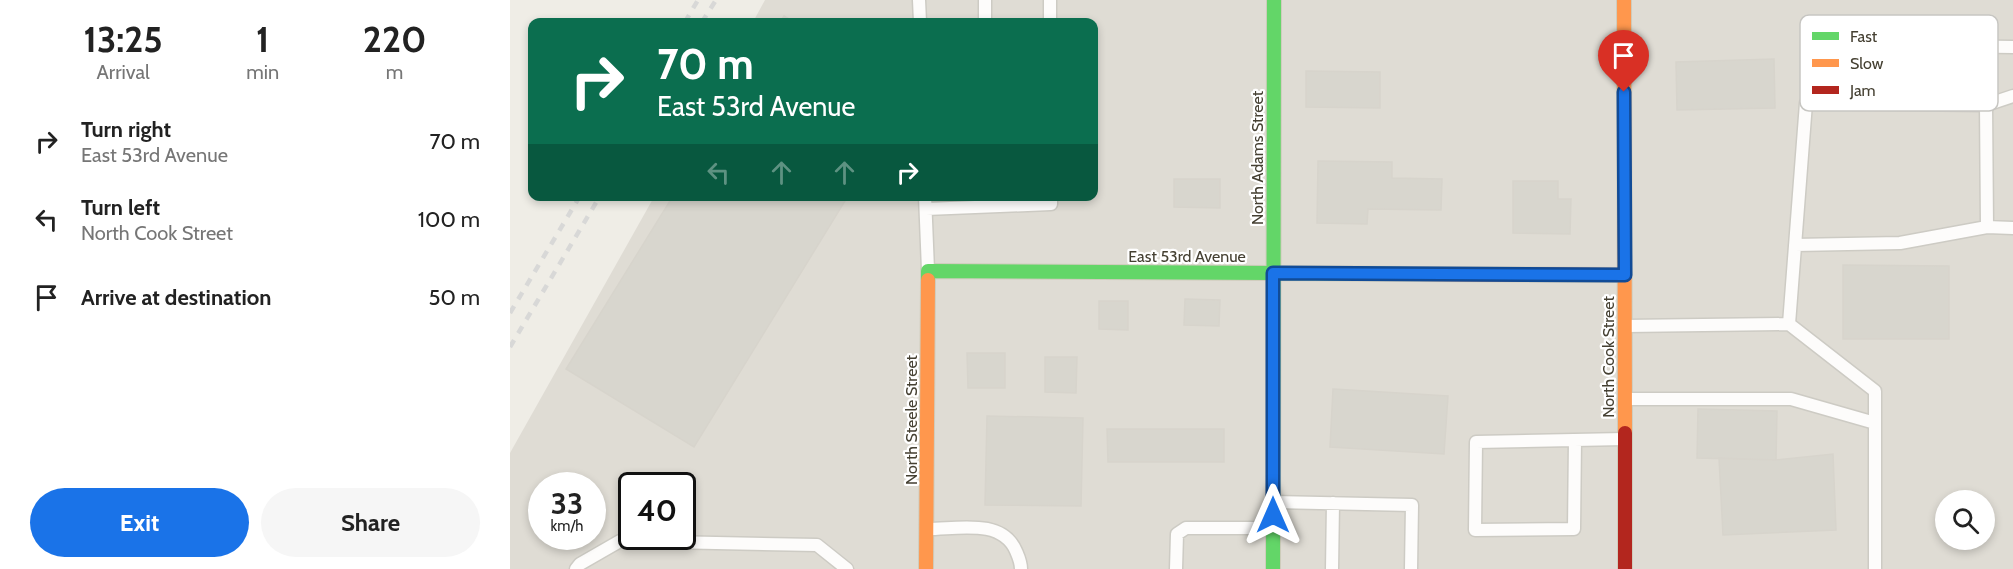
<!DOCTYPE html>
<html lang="en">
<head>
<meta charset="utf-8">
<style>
  :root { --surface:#fff; --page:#f6f6f6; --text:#222; --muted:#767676; --accent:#1a73e8 }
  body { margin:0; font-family:Cabin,sans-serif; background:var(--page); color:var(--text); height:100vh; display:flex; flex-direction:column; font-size:22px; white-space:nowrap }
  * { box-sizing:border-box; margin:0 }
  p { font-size:20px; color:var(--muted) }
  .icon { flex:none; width:33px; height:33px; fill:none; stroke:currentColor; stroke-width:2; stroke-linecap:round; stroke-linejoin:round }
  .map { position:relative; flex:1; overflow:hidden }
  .details { display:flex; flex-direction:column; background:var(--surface); width:510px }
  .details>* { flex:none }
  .banner { position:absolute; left:18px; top:18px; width:570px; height:183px; border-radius:12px; box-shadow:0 3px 9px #0003; background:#0b6e4f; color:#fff; overflow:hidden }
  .controls { position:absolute; left:1425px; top:490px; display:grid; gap:12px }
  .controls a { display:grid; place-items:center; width:60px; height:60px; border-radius:50%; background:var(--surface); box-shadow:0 3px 9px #0003; font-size:30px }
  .speed { position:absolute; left:18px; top:472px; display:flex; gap:12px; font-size:30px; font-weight:700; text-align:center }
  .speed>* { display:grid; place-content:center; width:78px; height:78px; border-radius:50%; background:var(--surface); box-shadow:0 3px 9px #0003; line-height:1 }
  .speed small { font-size:15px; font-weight:400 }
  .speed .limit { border:3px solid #111; border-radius:9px; background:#fff; color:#111 }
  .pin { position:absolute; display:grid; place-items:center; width:51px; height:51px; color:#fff; margin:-62px -26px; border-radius:50% 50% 50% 0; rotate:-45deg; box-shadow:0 0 6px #0007 }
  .pin .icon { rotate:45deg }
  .me { position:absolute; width:66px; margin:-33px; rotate:0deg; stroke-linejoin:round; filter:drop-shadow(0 0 4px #0008) }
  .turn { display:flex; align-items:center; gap:21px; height:126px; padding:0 30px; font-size:27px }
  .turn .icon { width:78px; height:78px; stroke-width:2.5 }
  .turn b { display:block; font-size:42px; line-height:51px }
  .lanes { display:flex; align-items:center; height:57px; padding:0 30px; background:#0003; justify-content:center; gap:30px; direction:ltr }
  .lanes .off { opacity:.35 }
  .eta { display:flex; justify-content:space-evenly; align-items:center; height:102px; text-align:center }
  .eta b { font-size:36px; font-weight:700; line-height:42px }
  .action { display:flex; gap:12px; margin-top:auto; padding:12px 30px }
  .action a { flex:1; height:69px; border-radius:36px; background:var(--accent); color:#fff; font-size:24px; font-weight:700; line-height:69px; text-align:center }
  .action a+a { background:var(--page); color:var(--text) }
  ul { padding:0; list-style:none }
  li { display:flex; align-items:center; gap:18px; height:78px; padding:0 30px }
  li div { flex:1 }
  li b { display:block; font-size:22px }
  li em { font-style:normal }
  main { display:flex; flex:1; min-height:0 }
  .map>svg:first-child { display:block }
</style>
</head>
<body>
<main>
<section class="details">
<div class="eta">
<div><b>13:25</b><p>Arrival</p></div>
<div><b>1</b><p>min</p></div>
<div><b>220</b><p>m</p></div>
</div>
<ul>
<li><svg class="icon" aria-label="right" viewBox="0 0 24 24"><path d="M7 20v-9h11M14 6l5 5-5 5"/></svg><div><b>Turn right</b><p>East 53rd Avenue</p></div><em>70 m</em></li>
<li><svg class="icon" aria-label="left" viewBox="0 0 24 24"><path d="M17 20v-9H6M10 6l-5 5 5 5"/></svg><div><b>Turn left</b><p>North Cook Street</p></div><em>100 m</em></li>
<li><svg class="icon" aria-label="arrive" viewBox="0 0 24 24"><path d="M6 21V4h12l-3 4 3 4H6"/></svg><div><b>Arrive at destination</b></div><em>50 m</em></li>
</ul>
<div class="action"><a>Exit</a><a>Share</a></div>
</section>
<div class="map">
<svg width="1503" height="569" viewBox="0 0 1503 569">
  <rect width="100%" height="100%" fill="#efede6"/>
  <path fill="#dfdcd4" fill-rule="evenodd" d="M255,0H1503V569H0V453L144,197L584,196V22H243ZM32,486H82V537H32ZM122,486H172V537H122ZM1436,501H1474V540H1436Z"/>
  <path fill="#d8d6ce" stroke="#d7d4cc" stroke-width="1.5" d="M274,16L284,22H270Z
    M1264,59L1265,108L1167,110L1166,62Z
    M796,71L870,72V108L796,107Z
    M808,161L882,162V178L932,179L931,210L858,209L857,224L807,223Z
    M664,179H710V208L664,207Z
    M1003,181H1048V199H1061L1060,234L1003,233Z
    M163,196H338L184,447L56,369Z
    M1333,265L1439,266V339H1333Z
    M675,299L710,300L709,326L674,325Z
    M589,301H618V330L589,329Z
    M457,353H495V388H458Z
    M535,357H567L566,393L535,392Z
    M823,389L938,396L934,454L820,447Z
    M1188,409L1267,411L1266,460L1187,458Z
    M477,416L573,418L571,506L475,505Z
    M597,429H714V462H598Z
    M1323,454L1326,530L1213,535L1209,458L1266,460Z"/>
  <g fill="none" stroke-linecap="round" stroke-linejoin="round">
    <defs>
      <path id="lane" d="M409,0L410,22
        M475,0V22
        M540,0V22
        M1355,45L1503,47
        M1476,105L1477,227L1503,228
        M415,196L418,270
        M416,209L541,204V196
        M1285,245L1390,243L1477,227
        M1279,324L1296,103L1476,105L1503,96
        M1116,326L1279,324L1365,391V569
        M1115,399H1281L1365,423
        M1065,440L1064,529L965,530L966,442L1114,439
        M764,502L902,505L901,569
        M418,529C447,529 492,518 506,551C509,558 511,562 511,569
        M66,569L70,564L110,541L307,545L337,569
        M666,569L667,534L676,528H761
        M822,569L823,503"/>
      <path id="fast" d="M418,280V271L904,274
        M763,569L764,0"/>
      <path id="slow" d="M1114,0L1115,433
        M416,569L418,280"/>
      <path id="jam" d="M904,274L1115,275
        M1115,433V569"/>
    </defs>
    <use href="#lane" stroke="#cdcbc4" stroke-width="15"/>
    <use href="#fast" stroke="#cfccbc" stroke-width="16"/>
    <use href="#slow" stroke="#cfccbc" stroke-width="16"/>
    <use href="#jam" stroke="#cfccbc" stroke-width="16"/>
    <use href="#lane" stroke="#fdfcfb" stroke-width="12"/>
    <use href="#fast" stroke="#63d668" stroke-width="14"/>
    <use href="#slow" stroke="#ff974d" stroke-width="14"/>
    <use href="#jam" stroke="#b3261e" stroke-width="14"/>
    <path stroke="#d8d8d7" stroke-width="4.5" stroke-dasharray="8 8" stroke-linecap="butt" d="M175,22L188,0
      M192,22L206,0
      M0,313L70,196
      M0,347L90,196"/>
  </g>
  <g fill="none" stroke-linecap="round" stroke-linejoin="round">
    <defs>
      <path id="route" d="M763,515V273L1115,275L1114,92"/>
    </defs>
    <use href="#route" stroke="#114b97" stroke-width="15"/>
    <use href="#route" stroke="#1a73e8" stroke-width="10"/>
  </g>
  <g text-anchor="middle" stroke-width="4.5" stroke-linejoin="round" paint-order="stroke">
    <g font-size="16" fill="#454032" stroke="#fff">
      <text transform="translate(747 158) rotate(-90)" y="6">North Adams Street</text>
      <text x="677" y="262">East 53rd Avenue</text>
      <text transform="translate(1098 357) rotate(-90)" y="6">North Cook Street</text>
      <text transform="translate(401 420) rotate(-90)" y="6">North Steele Street</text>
    </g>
  </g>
  <rect x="1290" y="15" width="198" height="96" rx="9" fill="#fff" stroke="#c7c6c2" stroke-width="1.5"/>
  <rect x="1302" y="32" width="27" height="8" fill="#63d668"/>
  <rect x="1302" y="59" width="27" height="8" fill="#ff974d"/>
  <rect x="1302" y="86" width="27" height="8" fill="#b3261e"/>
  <g font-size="16" fill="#454032">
    <text x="1340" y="42">Fast</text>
    <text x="1340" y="69">Slow</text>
    <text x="1340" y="96">Jam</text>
  </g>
</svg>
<div class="controls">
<a><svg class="icon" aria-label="search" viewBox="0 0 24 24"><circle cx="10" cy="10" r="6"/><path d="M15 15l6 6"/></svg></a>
</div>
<div class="speed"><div>33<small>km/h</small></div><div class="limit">40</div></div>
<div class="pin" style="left:1114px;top:92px;background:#d93025"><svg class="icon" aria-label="arrive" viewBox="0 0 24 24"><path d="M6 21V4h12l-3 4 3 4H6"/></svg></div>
<svg class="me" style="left:763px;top:515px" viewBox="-20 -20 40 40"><path d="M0-17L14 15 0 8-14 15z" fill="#1a73e8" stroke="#fff" stroke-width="4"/></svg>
<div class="banner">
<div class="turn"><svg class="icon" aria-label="right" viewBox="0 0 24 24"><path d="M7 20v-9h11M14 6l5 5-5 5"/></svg><div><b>70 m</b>East 53rd Avenue</div></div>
<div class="lanes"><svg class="icon off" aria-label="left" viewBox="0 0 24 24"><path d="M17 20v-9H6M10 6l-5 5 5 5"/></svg><svg class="icon off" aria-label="ahead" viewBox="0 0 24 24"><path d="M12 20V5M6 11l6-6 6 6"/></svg><svg class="icon off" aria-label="ahead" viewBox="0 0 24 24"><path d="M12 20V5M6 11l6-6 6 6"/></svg><svg class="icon" aria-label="right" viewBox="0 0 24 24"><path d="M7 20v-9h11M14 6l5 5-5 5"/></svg></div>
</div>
</div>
</main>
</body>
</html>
